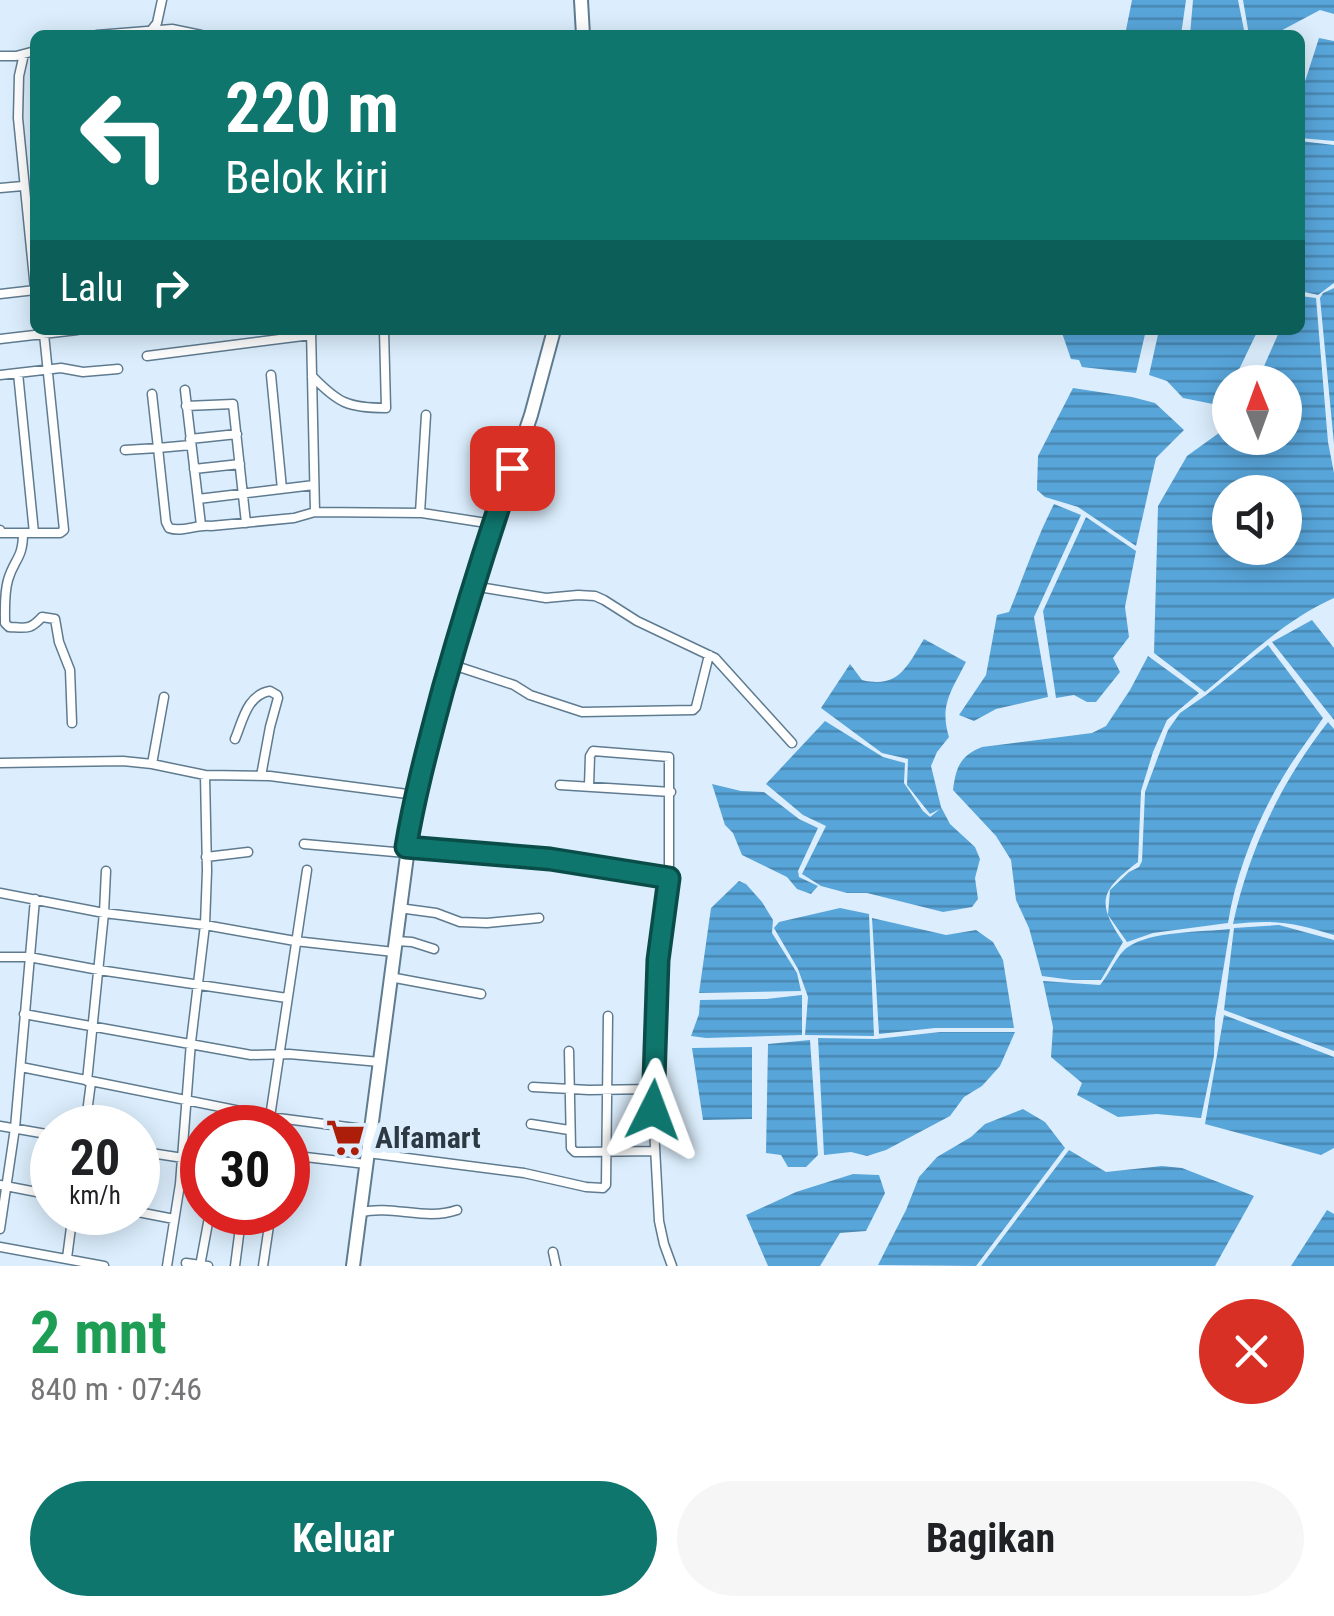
<!DOCTYPE html>
<html lang="id">
<head>
<meta charset="utf-8">
<style>
  :root { --surface:#fff; --page:#f6f6f6; --text:#202124; --muted:#757577; --accent:#0f766e }
  body { margin:0; font-family:"Roboto Condensed",sans-serif; background:var(--page); color:var(--text); height:100vh; display:flex; flex-direction:column; font-size:38px; white-space:nowrap }
  * { box-sizing:border-box; margin:0 }
  p { font-size:32px; color:var(--muted) }
  .icon { flex:none; width:55px; height:55px; fill:none; stroke:currentColor; stroke-width:2; stroke-linecap:round; stroke-linejoin:round }
  .map { position:relative; height:1266px; overflow:hidden }
  .details { display:flex; flex-direction:column; background:var(--surface); flex:1 }
  .details>* { flex:none }
  .banner { position:absolute; left:30px; top:30px; width:1275px; height:305px; border-radius:15px; box-shadow:0 5px 25px #0003; background:#0f766e; color:#fff; overflow:hidden }
  .needle { width:65px; rotate:359deg }
  .tools { position:absolute; left:1212px; top:365px; display:grid; gap:20px }
  .tools a { display:grid; place-items:center; width:90px; height:90px; border-radius:50%; background:var(--surface); box-shadow:0 5px 25px #0003; font-size:50px }
  .speed { position:absolute; left:30px; top:1105px; display:flex; gap:20px; font-size:50px; font-weight:700; text-align:center }
  .speed>* { display:grid; place-content:center; width:130px; height:130px; border-radius:50%; background:var(--surface); box-shadow:0 5px 25px #0003; line-height:1 }
  .speed small { font-size:25px; font-weight:400 }
  .speed .limit { border:15px solid #d22; background:#fff; color:#111 }
  .pin { position:absolute; display:grid; place-items:center; width:85px; height:85px; color:#fff; margin:-42px; border-radius:20px; box-shadow:0 5px 15px #0006 }
  .me { position:absolute; width:110px; margin:-55px; rotate:3deg; stroke-linejoin:round; filter:drop-shadow(0 0 8px #0008) }
  .turn { display:flex; align-items:center; gap:35px; height:210px; padding:0 30px; font-size:45px }
  .turn .icon { width:130px; height:130px; stroke-width:2.5 }
  .turn b { display:block; font-size:70px; line-height:85px }
  .then { display:flex; align-items:center; height:95px; padding:0 30px; background:#0003; gap:20px; font-size:38px }
  .round { display:grid; place-items:center; flex:none; width:105px; height:105px; border-radius:52px; background:var(--page) }
  .headline { display:flex; align-items:center; justify-content:space-between; height:170px; padding:0 30px }
  h1 { font-size:60px; font-weight:700; line-height:75px; color:#1e9e55 }
  .primary-button { display:flex; gap:20px; margin-top:auto; padding:20px 30px }
  .primary-button a { flex:1; height:115px; border-radius:60px; background:var(--accent); color:#fff; font-size:40px; font-weight:700; line-height:115px; text-align:center }
  .primary-button a+a { background:var(--page); color:var(--text) }
  .map>svg:first-child { display:block }
</style>
</head>
<body>
<div class="map">
<svg width="1334" height="1266" viewBox="0 0 1334 1266">
  <defs>
    <pattern id="water-rules" width="6" height="5" patternUnits="userSpaceOnUse" patternTransform="scale(2.5)"><rect width="6" height="5" fill="#58a5da"/><path d="M0 2.5h6" fill="none" stroke="#4987b2"/></pattern>
  </defs>
  <rect width="100%" height="100%" fill="#dceefd"/>
  <path fill="url(#water-rules)" fill-rule="evenodd" d="M1132,0H1186L1181,35H1125Z
    M1193,0H1238L1245,35H1190Z
    M1243,0H1334V14L1320,10L1273,35H1249Z
    M1319,38L1334,41V141L1300,138V97Z
    M1300,141L1334,145V283L1318,295L1300,291Z
    M1334,288V444L1320,298L1323,293Z
    M1300,296L1316,298L1328,442L1334,473V598C1286,619 1245,659 1205,692L1154,653L1158,506L1187,456L1230,425V438H1285V382H1257L1280,330H1300ZM1285,492V548H1230V492Z
    M1079,330H1146L1136,373L1082,367L1079,360L1071,359L1062,333L1079,332Z
    M1159,330H1258L1233,382H1230V391L1223,406L1183,398L1167,381L1149,375Z
    M1073,388L1132,397L1155,403L1184,430L1156,458L1136,546L1078,507L1045,497L1037,490L1038,456Z
    M1054,504L1081,515L1034,617L1048,697L996,709L974,721L959,715L986,675L997,615L1009,612C1024,576 1036,539 1054,504Z
    M1086,517L1136,551L1125,607L1129,637L1113,658L1120,672L1096,702H1087L1074,695L1056,698L1043,611Z
    M1312,620L1334,648V720L1272,642Z
    M924,639L966,662C952,690 939,705 949,737L937,752L931,766L941,807L950,824L975,847L980,859L975,878L978,899L972,907L943,912L867,893H847L821,886L802,874L826,826L803,815L766,784L825,721L883,757L905,763L904,783L923,811L930,817L940,809L930,814L907,785L908,759L882,753L821,708L850,664L862,680C899,689 907,666 924,639Z
    M1268,645L1323,718C1310,738 1295,756 1283,777C1257,820 1236,873 1228,923L1153,933L1127,942L1108,915L1110,890L1129,872L1139,867L1142,861L1145,792L1168,730L1180,713L1206,695Z
    M1148,656L1199,693L1167,720L1153,752L1141,791L1138,862C1100,891 1096,902 1123,942L1101,980H1072L1042,976L1029,928L1016,900L1011,860L996,836L953,790C956,767 960,756 982,747L1092,733L1106,726L1130,690Z
    M1328,722L1334,729V935C1294,923 1275,919 1233,924C1249,849 1281,782 1328,722Z
    M712,784L741,791L764,792L799,819L818,828L798,871L799,877L818,886L811,894L797,889L787,877L742,855L733,833L725,825Z
    M739,881L746,884L762,902L773,920L772,933L797,973L801,991L699,993L711,908Z
    M840,908L869,914L874,1036L805,1035L808,997L798,969L774,928L779,922Z
    M872,918L946,935L976,930L993,942L1003,960L1014,1028H935L879,1034Z
    M1279,925L1334,940V1051L1224,1010L1234,928Z
    M1230,929L1215,1019L1214,1056L1201,1118L1157,1114L1118,1117L1077,1095L1082,1083L1051,1057L1053,1027L1043,981L1100,985C1109,975 1118,953 1128,947C1151,931 1202,932 1230,929Z
    M802,995V1035L706,1038L691,1036L699,1014L700,1000L766,999Z
    M1224,1015L1334,1057V1148L1321,1155L1205,1124Z
    M940,1032H1015L1000,1066L982,1086L964,1097L950,1116L886,1150L867,1156L851,1152L824,1155L818,1038L876,1039Z
    M810,1040L818,1155L806,1167H788L781,1155L766,1153L768,1044Z
    M752,1047V1119L703,1120L692,1048Z
    M1023,1109L1045,1122L1065,1148L976,1266L878,1265L906,1210L919,1177L937,1157L971,1137L985,1124Z
    M1069,1150L1106,1172L1162,1166L1182,1168L1254,1196L1215,1266H981Z
    M853,1174L879,1175L885,1193L866,1231L840,1233L820,1266H768L746,1215L796,1192Z
    M1327,1210L1334,1214V1266H1291Z"/>
  <g fill="none" stroke-linecap="round" stroke-linejoin="round">
    <defs>
      <path id="minor" d="M150,32L157,23L162,0
        M97,35L172,29L201,35
        M24,54L19,76L18,118L35,289
        M0,56H16L35,51
        M0,188L23,186
        M0,294L35,290
        M311,330L315,512L422,513L493,524
        M0,339L77,330
        M147,356L311,335
        M18,373L34,533
        M0,375L61,368L83,372L118,369
        M271,375L282,489
        M312,376C338,403 348,408 386,408L384,330
        M185,390L201,525
        M152,394L158,448L191,445
        M186,406L233,404L246,523
        M190,439L237,434
        M125,450L158,448L166,522L169,528C182,533 197,524 211,526L294,518L315,512
        M194,469L240,464
        M198,499L314,485
        M420,513L426,415
        M0,530V533H60L64,530L44,334
        M23,533C23,559 14,559 8,580C4,594 5,609 5,623L9,627C27,628 30,630 42,617L55,619L59,642L70,670L72,723
        M473,586L546,598L578,595L595,596L604,600L637,621L715,658L792,743
        M450,664L514,685L530,695L582,712L693,710L696,707L709,655
        M235,739C243,720 247,695 270,691L277,695L278,698L270,727L261,776
        M0,763L123,761L152,764L205,775L270,776L415,795
        M152,764L164,697
        M560,785L671,792
        M589,786L590,756L593,751L669,757V878
        M304,844L406,853
        M407,847L550,859L669,878L658,959L653,1110L659,1221L664,1244L672,1266
        M206,857L248,852
        M0,893L104,913L205,925L295,941L394,952
        M399,908L436,913L460,922L487,923L539,918
        M395,941L412,942L434,949
        M0,957H29L99,970L287,998
        M390,977L481,994
        M24,1014L251,1055L289,1054L380,1062
        M569,1051L571,1148L575,1152H584L655,1151
        M21,1067L270,1117L371,1130
        M87,1081L104,913L106,871
        M533,1087L589,1090L654,1089
        M270,1117L307,870
        M531,1124L569,1130
        M0,1126L52,1135
        M85,1128L91,1082
        M138,1151L183,1158
        M368,1153L524,1173L586,1187L603,1188L606,1185L608,1016
        M288,1155L366,1164
        M180,1184L202,1190
        M0,1185L52,1195
        M138,1212L174,1219
        M361,1212C394,1205 425,1221 457,1210
        M0,1229L15,1128L35,899
        M0,1247L104,1266
        M553,1252L556,1266
        M67,1258L73,1212
        M186,1263L208,1266
        M167,1266L180,1184L191,1042L205,925L207,871L205,775
        M200,1266L210,1212
        M235,1266L242,1212
        M263,1266L271,1212"/>
      <path id="trunk" d="M581,0L583,35
        M353,1266L415,795L473,586L531,415L554,330"/>
    </defs>
    <use href="#minor" stroke="#5f7b90" stroke-width="11"/>
    <use href="#trunk" stroke="#5f7b90" stroke-width="16"/>
    <use href="#minor" stroke="#fff" stroke-width="8"/>
    <use href="#trunk" stroke="#fff" stroke-width="12"/>
  </g>
  <g fill="none" stroke-linecap="round" stroke-linejoin="round">
    <defs>
      <path id="route" d="M512,468C487,541 464,615 443,689C429,742 415,793 406,847L550,859L669,878L658,960L653,1110"/>
    </defs>
    <use href="#route" stroke="#0a4d48" stroke-width="25"/>
    <use href="#route" stroke="#0f766e" stroke-width="18"/>
  </g>
  <defs>
    <symbol id="supermarket-bare" viewBox="-9 -9 18 18"><path d="M-6-5.5h2.5l.6 2H6L4.5 2H-2.5L-4.4-4H-6ZM-1.5 3.2a1.3 1.3 0 1 0 .1 0ZM3 3.2a1.3 1.3 0 1 0 .1 0Z" fill="#ad1e0a" stroke="#dceefd" stroke-width="2.5" paint-order="stroke"/></symbol>
  </defs>
  <g fill-rule="evenodd">
    <use href="#supermarket-bare" x="318" y="1110" width="55" height="55"/>
  </g>
  <g text-anchor="middle" stroke-width="10" stroke-linejoin="round" paint-order="stroke">
    <g font-size="30" font-weight="bold" fill="#2e3a43" stroke="#dceefd" text-anchor="start">
      <text x="375" y="1148">Alfamart</text>
    </g>
  </g>
</svg>
<div class="tools">
<a><svg class="needle" viewBox="-14 -14 28 28"><path d="M0-13l5 13h-10z" fill="#e53935"/><path d="M0 13l5-13h-10z" fill="#757577"/></svg></a>
<a><svg class="icon" aria-label="sound" viewBox="0 0 24 24"><path d="M4 9h4l5-4v14l-5-4H4zM17 9q2 3 0 6"/></svg></a>
</div>
<div class="speed"><div>20<small>km/h</small></div><div class="limit">30</div></div>
<div class="pin" style="left:512px;top:468px;background:#d93025"><svg class="icon" aria-label="arrive" viewBox="0 0 24 24"><path d="M6 21V4h12l-3 4 3 4H6"/></svg></div>
<svg class="me" style="left:653px;top:1110px" viewBox="-20 -20 40 40"><path d="M0-17L14 15 0 8-14 15z" fill="#0f766e" stroke="#fff" stroke-width="4"/></svg>
<div class="banner">
<div class="turn"><svg class="icon" aria-label="left" viewBox="0 0 24 24"><path d="M17 20v-9H6M10 6l-5 5 5 5"/></svg><div><b>220 m</b>Belok kiri</div></div>
<div class="then">Lalu<svg class="icon" aria-label="right" viewBox="0 0 24 24"><path d="M7 20v-9h11M14 6l5 5-5 5"/></svg></div>
</div>
</div>
<section class="details">
<div class="headline"><div><h1>2 mnt</h1><p>840 m · 07:46</p></div><a class="round" style="background:#d93025;color:#fff"><svg class="icon" aria-label="close" viewBox="0 0 24 24"><path d="M6 6l12 12M18 6L6 18"/></svg></a></div>
<div class="primary-button"><a>Keluar</a><a>Bagikan</a></div>
</section>
</body>
</html>
